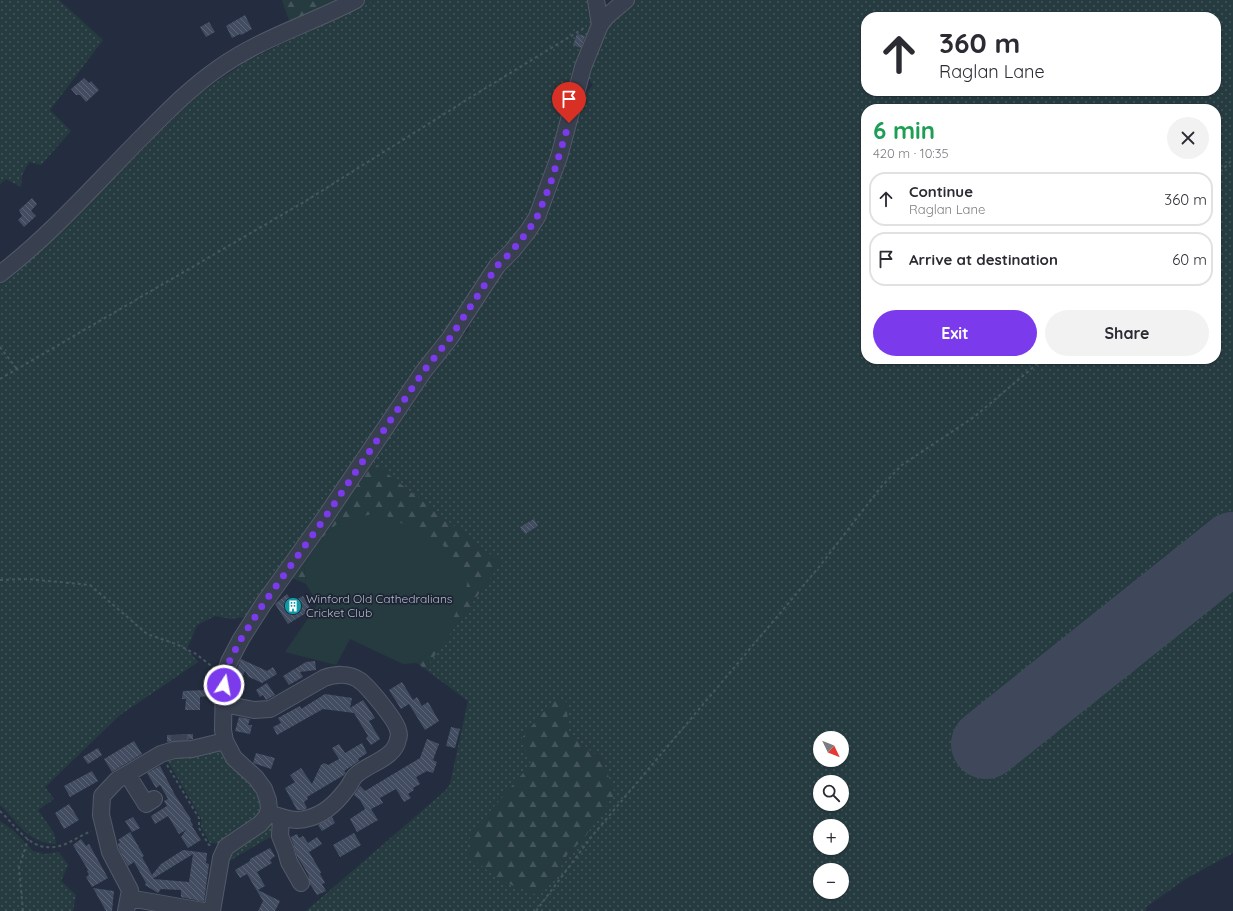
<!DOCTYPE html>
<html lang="en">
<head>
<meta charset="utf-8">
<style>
  :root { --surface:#fff; --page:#f2f2f3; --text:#2b2b33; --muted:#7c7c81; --line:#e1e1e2; --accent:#7c3aed }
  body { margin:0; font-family:Quicksand,sans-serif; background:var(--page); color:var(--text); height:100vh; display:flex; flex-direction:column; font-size:15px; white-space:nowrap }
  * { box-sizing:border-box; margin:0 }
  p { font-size:13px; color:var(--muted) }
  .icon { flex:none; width:22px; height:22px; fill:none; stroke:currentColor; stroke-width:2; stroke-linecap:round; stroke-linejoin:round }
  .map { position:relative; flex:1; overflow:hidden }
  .details { position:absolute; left:861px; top:104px; width:360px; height:260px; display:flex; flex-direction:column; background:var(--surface); border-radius:16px; box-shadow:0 1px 3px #0004 }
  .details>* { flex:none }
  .guide { position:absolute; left:861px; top:12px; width:360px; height:84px; border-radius:16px; box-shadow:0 1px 3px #0004; background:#fff; color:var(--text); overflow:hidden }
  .needle { width:26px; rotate:133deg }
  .buttons { position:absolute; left:813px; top:731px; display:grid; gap:8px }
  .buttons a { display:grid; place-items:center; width:36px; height:36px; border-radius:50%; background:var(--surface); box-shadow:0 1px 3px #0004; font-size:20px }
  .pin { position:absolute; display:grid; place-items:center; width:34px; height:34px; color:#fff; margin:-41px -17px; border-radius:50% 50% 50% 0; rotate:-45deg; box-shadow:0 0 4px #0007 }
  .pin .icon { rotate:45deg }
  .me { position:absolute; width:44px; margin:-22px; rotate:11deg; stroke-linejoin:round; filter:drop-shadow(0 0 3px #0008) }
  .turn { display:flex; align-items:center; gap:14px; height:84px; padding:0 12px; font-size:18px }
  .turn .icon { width:52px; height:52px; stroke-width:2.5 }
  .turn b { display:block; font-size:28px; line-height:34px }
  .round { display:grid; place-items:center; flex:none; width:42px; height:42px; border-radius:21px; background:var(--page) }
  .head { display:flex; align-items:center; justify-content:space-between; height:68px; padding:0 12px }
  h1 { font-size:24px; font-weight:700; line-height:30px; color:#1e9e55 }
  .button { display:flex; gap:8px; margin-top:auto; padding:8px 12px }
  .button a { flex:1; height:46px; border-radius:24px; background:var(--accent); color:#fff; font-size:16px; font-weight:700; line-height:46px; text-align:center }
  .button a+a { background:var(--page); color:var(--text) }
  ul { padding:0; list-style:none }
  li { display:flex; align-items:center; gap:12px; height:54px; margin:0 8px 6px; padding:0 4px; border:2px solid var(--line); border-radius:16px }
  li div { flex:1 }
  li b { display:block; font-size:15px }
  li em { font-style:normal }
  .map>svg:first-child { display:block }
</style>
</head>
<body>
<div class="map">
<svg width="1233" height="911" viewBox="0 0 1233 911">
  <defs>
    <pattern id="grass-dots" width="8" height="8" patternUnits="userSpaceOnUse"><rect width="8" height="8" fill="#263b40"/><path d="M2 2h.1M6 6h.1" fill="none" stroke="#43555a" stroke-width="1.8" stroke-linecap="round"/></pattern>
    <pattern id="forest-firs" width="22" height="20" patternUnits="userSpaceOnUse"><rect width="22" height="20" fill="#263b40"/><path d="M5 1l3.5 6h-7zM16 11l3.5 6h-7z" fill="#43555a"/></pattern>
    <pattern id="building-back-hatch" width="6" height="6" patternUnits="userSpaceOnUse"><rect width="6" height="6" fill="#434d61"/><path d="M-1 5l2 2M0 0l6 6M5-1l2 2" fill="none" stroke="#5c6576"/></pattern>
  </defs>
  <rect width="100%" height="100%" fill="#242d3f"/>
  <path fill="url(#grass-dots)" fill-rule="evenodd" d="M0,0H59L103,40L50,110L71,131L41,165L29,162L22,175L21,187L6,179L0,184Z
    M375,0H590L595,25L535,209L250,616L231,619L215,616L197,625L187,649L198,662L120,715L45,787L54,799L38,810L54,833L56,844C26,842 20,824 0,805V282L67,224L199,94L247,61L314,28Z
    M635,0H1233V536L982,735L979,740C981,749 989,751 996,747L1233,558V853L1187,878L1146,907V911H306L445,791L450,784L468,701L425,669L501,563L369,459L450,346L468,331L473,316L489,288L537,228L555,193L581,99L593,85L586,75L612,17ZM866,17H1216V91H866ZM866,109H1216V359H866ZM568,732L603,761L584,838L567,855L554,879L471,833L532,764ZM820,738H842V760H820ZM820,782H842V804H820ZM820,826H842V848H820ZM820,870H842V892H820Z
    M222,750L262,796L261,816L225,844L210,843L201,827V818L166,758Z
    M0,821L14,831L33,851L44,854L59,852L68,865L61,881L76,895L73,911H0Z
    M273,823L277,833L229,861H225L227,855L254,838L270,824Z"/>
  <path fill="url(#forest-firs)" d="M282,0H375L295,37Z
    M369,459L501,563L425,669L417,663L431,650L338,523L320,540L304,566L306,584L288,576Z
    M555,698L567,702L568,732L603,761L615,794L584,838L567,855L554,879L534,894L497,879L467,853L471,833L531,764L521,739Z"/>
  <path fill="#263b40" d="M379,512L441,543L469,575L465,594L450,625L431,650L417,663L403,664L350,639L336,665L285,652L318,604L306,584L304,566L320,540L338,523Z"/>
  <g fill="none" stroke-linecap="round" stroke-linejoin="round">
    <path stroke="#3f485a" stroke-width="70" d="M986,744L1233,547"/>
  </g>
  <path fill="url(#building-back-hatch)" fill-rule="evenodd" d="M245,15L252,29L241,35L240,34L232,38L226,26Z
    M209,22L215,32L206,37L200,27Z
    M577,34L585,36L581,48L573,45Z
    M84,78L89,83L91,81L99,90L86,102L80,95H76L71,89Z
    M32,198L37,204L31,211L36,216L24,227L18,220L22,216L19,210Z
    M534,519L538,526L525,534L520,527Z
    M287,594L292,602L303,596L311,610L288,624L275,604Z
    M241,659L267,671L273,667L277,674L262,683L249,677L245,671L236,689L233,688V679Z
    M315,661L316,670L300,672L303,677L289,685L283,676L306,662Z
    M402,682L413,700L417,697L422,706L428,702L439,721L425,730L409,704L401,709L389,690Z
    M267,683L275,695L266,700L263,695L260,697L256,690Z
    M206,690L207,696L200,697V710H185L186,699H182L183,691Z
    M325,694L352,698L350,708L363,700L375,718L369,721L380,739L371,745L366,738L368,736L354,713L323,709L277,735L273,727L281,723L278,718L300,706L301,709Z
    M239,717L250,719L248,725H252L250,734L235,731Z
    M451,727L460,729L455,748L446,746Z
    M193,734V739L167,742V735Z
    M427,739L439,744L433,760L437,762L433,773L427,771L416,777L420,784L413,788L414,790L408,794L411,798L404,802L396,789L380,798L383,803L371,809L378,820L357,832L350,819L365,809L360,800L354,795L360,786L365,791L420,758Z
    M134,741L142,754L112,772L104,759Z
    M362,743L367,753L358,759L359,761L344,771L346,773L344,775L307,797L308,799L304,802L307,808L304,810H297L285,788L295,782L290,775L301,768L312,784L321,765L324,763L328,765L339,759L332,748L339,744L345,753Z
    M98,748L102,755L88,764L83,757Z
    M256,753L275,758L271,769L253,763Z
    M160,766L175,795L191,819L190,820L193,825L192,826L201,840L188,848L181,837L186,830L179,834L168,816L155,824L151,816L167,806L164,801L168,799L160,785L156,788L147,773Z
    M92,771L98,781L70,797L64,786Z
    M69,804L79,820L64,829L55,813Z
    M133,817L140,828L132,832L125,821Z
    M332,817L335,823L322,831L318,825Z
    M130,832L144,856L142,857L152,875L161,864L183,850L207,853L206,863L209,864L204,902L181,897V890L161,889L158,893L145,885L146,883L134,862L128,866L119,849L118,844L120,842L118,840ZM193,854L189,882L153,879L154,878Z
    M354,833L361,845L340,857L333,845Z
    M297,834L299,838L303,836L308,843L317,837L322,844L309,852L321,872L320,874L325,883L322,884L326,891L317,895L310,884L308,874L297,856L291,837Z
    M81,839L86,846L89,844L108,878L92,887L86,877L89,875L87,871L88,870L73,845Z
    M270,848L275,856L270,860L272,863L257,872L265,886L258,890L280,901L275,911H258L263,901L247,874L240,878L235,870L250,861V859Z
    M93,888L114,891L112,911H106Z"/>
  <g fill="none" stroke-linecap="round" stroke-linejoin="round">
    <path stroke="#3a4254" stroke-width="16" stroke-dasharray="16 8" stroke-linecap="butt" d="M179,735V744"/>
    <defs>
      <path id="minor" d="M600,25L606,17L626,0
        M0,274C53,233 97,182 144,135C167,112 189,89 216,70C258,39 310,24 356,0
        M224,704L254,710L270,709L324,678C335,674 349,673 359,680C368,686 396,720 398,730C399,733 399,737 398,739C395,759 368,763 355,776C351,781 349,787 345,791C336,803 324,814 309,818C295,823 281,817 268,813
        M127,774L146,804L154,799
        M281,817L280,836L286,851L289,862L301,883
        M129,898L203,911
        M126,911L130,890L110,852L101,815L102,796L117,780L161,754L174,750L192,749L225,741
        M212,911L221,858L226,847L260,824L267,816L269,809L268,800L264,789L256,778L234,758L225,741L223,730L224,677L229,662L241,639L264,603L324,519L423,372L450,338L497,266L512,251L528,231L537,217L559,157L583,67L600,25L596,0"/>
    </defs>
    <use href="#minor" stroke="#535a69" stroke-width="18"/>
    <path stroke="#44585d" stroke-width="2" stroke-dasharray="3 3" stroke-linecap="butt" d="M1216,176L1233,159
      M0,347L17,369
      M0,379L304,202L476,94L584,28
      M0,580L28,579L90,585L147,634L176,644L196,654L214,668
      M167,765L199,818V828L209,845H213
      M0,811C20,830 32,855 63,845C73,841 82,835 91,831
      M23,911L19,868L28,839
      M536,911L592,836L819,567L881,487L902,465L974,417L1043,359"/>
    <use href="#minor" stroke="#383f4f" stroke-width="16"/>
  </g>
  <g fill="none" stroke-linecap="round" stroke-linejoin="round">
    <path stroke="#7c3aed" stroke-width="7" stroke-dasharray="0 12.6" d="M224,685V677L229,662L241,639L264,603L324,519L423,372L450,338L497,266L512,251L528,231L537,217L550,185L569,123"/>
  </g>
  <defs>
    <symbol id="building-disc" viewBox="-11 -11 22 22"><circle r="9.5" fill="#0f9aa8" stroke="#1d2434"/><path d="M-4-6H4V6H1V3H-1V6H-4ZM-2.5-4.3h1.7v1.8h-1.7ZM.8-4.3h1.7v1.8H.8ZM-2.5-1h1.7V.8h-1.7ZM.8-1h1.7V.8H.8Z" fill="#fff"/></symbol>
  </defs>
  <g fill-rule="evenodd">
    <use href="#building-disc" x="283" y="596" width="20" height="20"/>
  </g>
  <g text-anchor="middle" stroke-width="3.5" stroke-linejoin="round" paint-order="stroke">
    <g font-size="12" fill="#b4bbc9" stroke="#1d2434" text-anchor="start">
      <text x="306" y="603">Winford Old Cathedralians<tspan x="306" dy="14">Cricket Club</tspan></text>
    </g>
  </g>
</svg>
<div class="buttons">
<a><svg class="needle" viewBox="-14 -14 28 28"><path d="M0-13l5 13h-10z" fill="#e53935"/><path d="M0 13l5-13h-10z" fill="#7c7c81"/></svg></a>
<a><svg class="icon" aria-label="search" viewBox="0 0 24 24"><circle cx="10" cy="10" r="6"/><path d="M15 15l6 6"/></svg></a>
<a>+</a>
<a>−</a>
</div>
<div class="pin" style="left:569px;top:123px;background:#d93025"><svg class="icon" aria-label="arrive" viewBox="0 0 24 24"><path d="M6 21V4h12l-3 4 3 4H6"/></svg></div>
<svg class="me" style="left:224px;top:685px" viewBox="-20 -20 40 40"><circle r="17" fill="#7c3aed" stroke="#fff" stroke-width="3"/><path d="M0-11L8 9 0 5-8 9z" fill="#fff"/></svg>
<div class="guide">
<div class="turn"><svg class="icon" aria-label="ahead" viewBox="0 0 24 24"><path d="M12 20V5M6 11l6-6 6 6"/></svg><div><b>360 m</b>Raglan Lane</div></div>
</div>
<section class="details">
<div class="head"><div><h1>6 min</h1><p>420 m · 10:35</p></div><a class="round"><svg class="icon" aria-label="close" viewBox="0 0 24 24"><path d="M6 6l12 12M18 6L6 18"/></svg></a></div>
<ul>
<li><svg class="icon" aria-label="ahead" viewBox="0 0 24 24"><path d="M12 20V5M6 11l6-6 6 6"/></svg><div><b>Continue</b><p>Raglan Lane</p></div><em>360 m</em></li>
<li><svg class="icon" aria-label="arrive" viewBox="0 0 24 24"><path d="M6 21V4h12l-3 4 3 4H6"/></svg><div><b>Arrive at destination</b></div><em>60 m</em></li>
</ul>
<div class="button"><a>Exit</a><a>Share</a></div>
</section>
</div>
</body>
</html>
